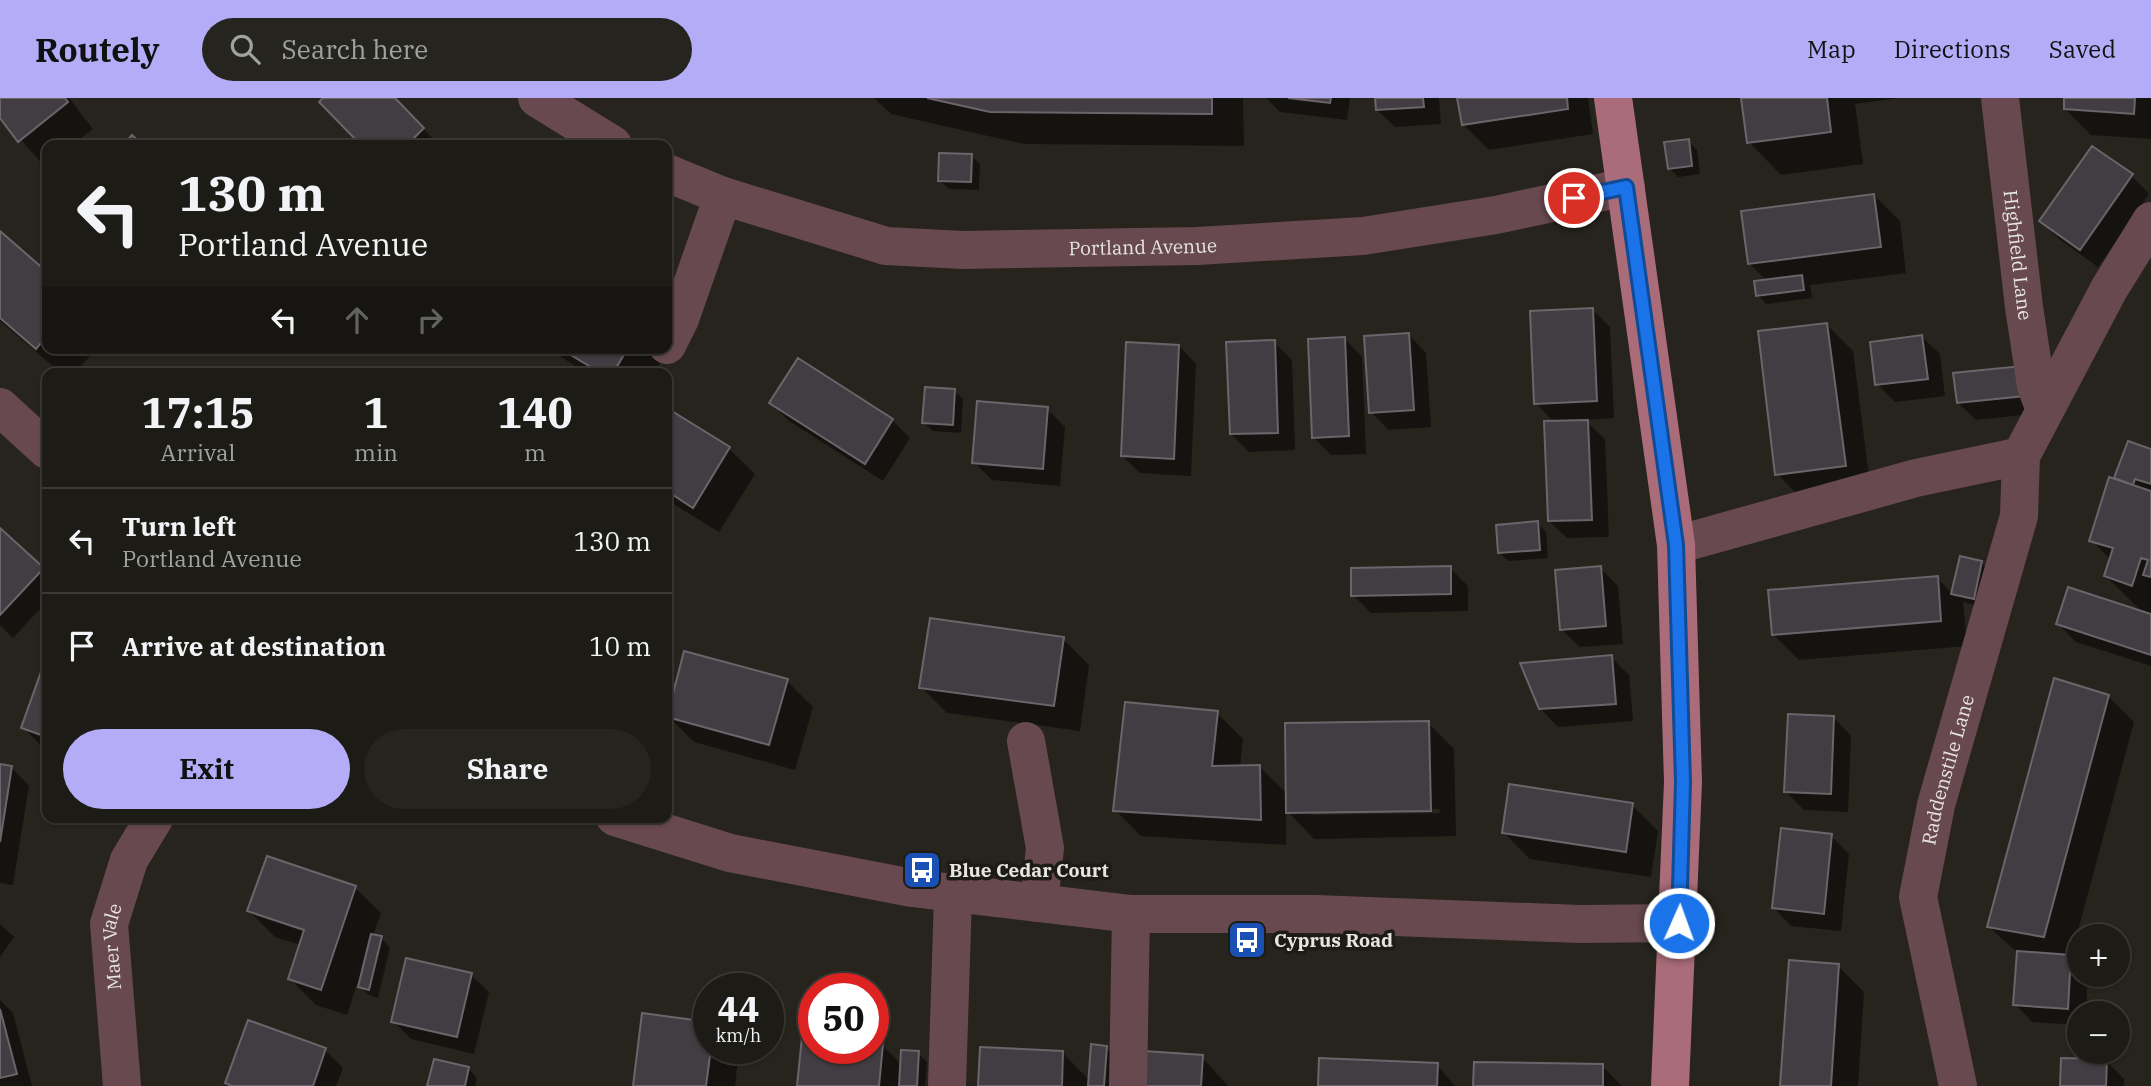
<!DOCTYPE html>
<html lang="en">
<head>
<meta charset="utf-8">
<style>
  :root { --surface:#1c1b16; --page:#25241f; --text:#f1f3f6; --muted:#a0a1a1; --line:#3a3935; --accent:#b5acf8 }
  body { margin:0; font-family:"IBM Plex Serif",serif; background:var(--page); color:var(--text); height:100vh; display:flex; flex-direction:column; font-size:26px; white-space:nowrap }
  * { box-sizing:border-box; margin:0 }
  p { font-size:23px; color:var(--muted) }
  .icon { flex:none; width:38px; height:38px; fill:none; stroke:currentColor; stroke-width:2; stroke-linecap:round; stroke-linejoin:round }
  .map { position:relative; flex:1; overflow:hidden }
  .sheet { position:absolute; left:42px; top:270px; width:630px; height:455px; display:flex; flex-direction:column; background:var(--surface); border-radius:14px; box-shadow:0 2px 5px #0004,0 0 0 2px var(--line) }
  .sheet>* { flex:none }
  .banner { position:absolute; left:42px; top:42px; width:630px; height:214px; border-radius:14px; box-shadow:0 2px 5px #0004,0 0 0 2px var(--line); background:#1c1b16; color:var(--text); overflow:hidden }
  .controls { position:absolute; left:2067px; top:826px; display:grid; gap:14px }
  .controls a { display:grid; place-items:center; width:63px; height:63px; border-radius:50%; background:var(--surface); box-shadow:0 2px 5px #0004,0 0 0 2px var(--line); font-size:35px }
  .speed { position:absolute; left:693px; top:875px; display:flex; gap:14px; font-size:35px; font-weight:700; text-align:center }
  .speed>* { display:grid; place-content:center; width:91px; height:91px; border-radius:50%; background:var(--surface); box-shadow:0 2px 5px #0004,0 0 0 2px var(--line); line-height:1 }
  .speed small { font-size:18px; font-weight:400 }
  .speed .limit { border:10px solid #d22; background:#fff; color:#111 }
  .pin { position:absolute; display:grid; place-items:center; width:60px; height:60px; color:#fff; margin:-30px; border:4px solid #fff; border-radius:50%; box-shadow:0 2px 7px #0007 }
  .me { position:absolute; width:77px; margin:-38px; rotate:2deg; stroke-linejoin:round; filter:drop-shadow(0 0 5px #0008) }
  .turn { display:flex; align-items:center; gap:24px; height:147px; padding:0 21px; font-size:32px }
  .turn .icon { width:91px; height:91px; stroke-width:2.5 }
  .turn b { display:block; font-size:49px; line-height:60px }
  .lanes { display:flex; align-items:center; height:66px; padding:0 21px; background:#0003; justify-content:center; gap:35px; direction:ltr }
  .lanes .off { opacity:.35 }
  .eta { display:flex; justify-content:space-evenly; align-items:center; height:119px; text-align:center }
  .eta b { font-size:42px; font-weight:700; line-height:49px }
  .button { display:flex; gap:14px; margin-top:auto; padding:14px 21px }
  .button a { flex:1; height:80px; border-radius:42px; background:var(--accent); color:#111; font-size:28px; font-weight:700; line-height:80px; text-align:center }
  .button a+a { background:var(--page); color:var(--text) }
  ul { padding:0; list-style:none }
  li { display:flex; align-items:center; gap:21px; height:105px; padding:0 21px; border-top:2px solid var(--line) }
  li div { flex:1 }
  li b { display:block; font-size:26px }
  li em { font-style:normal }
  header { display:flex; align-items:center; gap:42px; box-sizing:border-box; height:98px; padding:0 35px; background:var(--accent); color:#111 }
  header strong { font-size:33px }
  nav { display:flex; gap:38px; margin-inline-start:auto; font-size:24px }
  .search { width:490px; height:63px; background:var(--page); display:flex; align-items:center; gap:18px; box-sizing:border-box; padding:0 24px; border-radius:38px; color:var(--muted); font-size:26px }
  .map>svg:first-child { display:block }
</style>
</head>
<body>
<header>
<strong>Routely</strong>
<div class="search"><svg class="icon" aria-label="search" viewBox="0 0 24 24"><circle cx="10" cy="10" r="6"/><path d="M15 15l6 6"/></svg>Search here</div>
<nav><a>Map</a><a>Directions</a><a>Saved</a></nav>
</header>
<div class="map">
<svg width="2151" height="988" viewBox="0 0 2151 988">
  <rect width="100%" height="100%" fill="#26241d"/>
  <path fill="#0007" fill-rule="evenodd" d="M0,0H69L93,31L72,47H47L45,69L0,18Z
    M325,0H393L439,47H364L321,4Z
    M874,0H1243L1244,48L1024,46L891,16Z
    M1266,0H1350L1347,22L1280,14Z
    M1377,0H1439L1441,26L1395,29L1377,12Z
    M1459,0H1588L1593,36L1489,52L1463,26Z
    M1743,0H1901L1855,6L1863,66L1781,77L1749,44Z
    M2066,0H2151V41L2091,37L2065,11Z
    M1688,43L1697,52L1700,76L1678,79L1669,70Z
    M971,58L980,66L979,92L949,91L940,83Z
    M2132,78L2149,96L2098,169L2059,141L2041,123Z
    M1874,97L1900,123L1906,175L1810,187L1812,200L1766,206L1758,197L1767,183L1750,166Z
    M0,135L47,176V250H97L75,275H61L0,223Z
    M1592,211L1610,229L1614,320L1585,322L1605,341L1609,439L1567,440L1549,423L1555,325L1536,305Z
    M1827,227L1853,253L1871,394L1803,402L1777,376Z
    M1409,237L1426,255L1431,329L1389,332L1371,314Z
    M1922,239L1940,256L1945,298L1895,304L1877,286Z
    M675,240L654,275H585L548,250H667Z
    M1345,241L1362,259L1366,356L1331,357L1313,339Z
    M1274,244L1292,262L1295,352L1249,354L1231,336Z
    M1179,248L1196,266L1191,378L1140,375L1122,358Z
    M798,262L892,322L910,340L883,383L789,323L771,305Z
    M2021,270L2042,315L1976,322L1958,305Z
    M954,292L963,301L961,335L933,333L924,325Z
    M1047,311L1065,329L1060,388L992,382L974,364Z
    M667,313L729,351L755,376L719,434L667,402Z
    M2129,345L2151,352V568L2076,544L2058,526L2144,516L2106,478L2111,462L2091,442Z
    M1537,425L1546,434L1548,460L1508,463L1500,455Z
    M0,432L47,476V503L13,540L0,527Z
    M1981,465L1990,473L1982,509L1963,504L1967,548L1799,562L1773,536L1937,480L1953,496Z
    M1450,470L1468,488V513L1371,515L1353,497Z
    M1600,470L1618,488L1623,546L1580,549L1562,532Z
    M1063,541L1089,567L1080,633L947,615L921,589Z
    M1611,559L1629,577L1633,623L1558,629L1540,610Z
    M47,562V654L23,629Z
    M787,583L813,609L795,672L694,644L668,618Z
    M2108,598L2134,624L2071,859L2079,867V877H2088L2086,915H2079V927L2032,924L2015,906L2018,855L1989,829Z
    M1217,615L1243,641L1240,669H1260L1288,697L1428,625L1454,651L1456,738L1314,741L1286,712V747L1141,738L1115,712ZM1439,711L1440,715L1311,717V713Z
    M1834,620L1851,638L1848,714L1804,712L1786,694Z
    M0,668L12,670L29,688L13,787L0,785Z
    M1632,707L1658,733L1651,779L1530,761L1504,735Z
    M1831,738L1849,756L1841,833L1791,828L1774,810Z
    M355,790L381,815L373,838L381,840L390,849L378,900L369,897L357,886L347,917L316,907L290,881L301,847L275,839L249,813Z
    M0,826L14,839L0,859Z
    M1838,868L1864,894L1858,988H1782Z
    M471,877L489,894L474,956L411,941L393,923Z
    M0,902L13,915L32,988H0Z
    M883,948L902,967L918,955L927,964L925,988H799L814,950Z
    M1106,949L1124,967L1123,988H980L1063,955L1090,983Z
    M709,950L739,952L735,988H634Z
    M325,952L343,970L336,988H230L227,985Z
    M1202,959L1228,988H1144Z
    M2106,963L2124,981V988H2062Z
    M1437,967L1455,988H1320Z
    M1602,968L1622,988H1475Z
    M469,971L477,980L475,988H429Z"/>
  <path fill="#423d42" stroke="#6b656b" stroke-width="2" d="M0,0H65L68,4L18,44L0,20Z
    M323,0H395L424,30L407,47H361L319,4Z
    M927,0H1212V16L990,14Z
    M1288,0H1331L1330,5Z
    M1375,0H1423L1424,9L1376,12Z
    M1457,0H1567L1568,11L1462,27Z
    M1741,0H1827L1831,34L1747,45Z
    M2064,0H2135L2134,16L2064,11Z
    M132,37L143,47H123Z
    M1689,41L1692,68L1668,71L1664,44Z
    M2092,48L2133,76L2080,152L2039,123Z
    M939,55L972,56L971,84L938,83Z
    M1874,96L1881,149L1748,166L1741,113Z
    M0,133L47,174V237L36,251L0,220Z
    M1802,177L1804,192L1756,198L1754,183Z
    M1593,210L1597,303L1534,306L1530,213Z
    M1827,225L1846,368L1775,377L1758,233Z
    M1409,235L1414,312L1369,315L1364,238Z
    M1922,237L1928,281L1875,287L1870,244Z
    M1345,239L1349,338L1312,340L1308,241Z
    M1275,242L1278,335L1230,336L1226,244Z
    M1126,244L1179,247L1174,361L1121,358Z
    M559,250H628L613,275H601Z
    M798,260L893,321L865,366L769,305Z
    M2022,268L2025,298L1957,305L1953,275Z
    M925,289L955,291L953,327L922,325Z
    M977,303L1048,309L1043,371L972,365Z
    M667,310L730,349L693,410L667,393Z
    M1588,322L1592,422L1548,423L1544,323Z
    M2128,343L2151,351V386L2135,381L2133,387L2114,380Z
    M2109,379L2151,393V479L2143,477L2148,462L2141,460L2132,488L2104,478L2113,450L2089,443Z
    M1538,423L1540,452L1498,455L1496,427Z
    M0,430L44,470L0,517Z
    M1960,458L1982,463L1974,501L1951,496Z
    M1451,468V496L1351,498V470Z
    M1601,468L1606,528L1560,532L1555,472Z
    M1938,478L1941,523L1772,537L1768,492Z
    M2068,489L2151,516V557L2056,526Z
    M930,520L1064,539L1054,608L919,590Z
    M684,553L788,581L769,647L667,619Z
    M47,557V639L21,630Z
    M1612,557L1616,606L1539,611L1520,565Z
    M2054,580L2109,597L2044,839L1987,829Z
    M1125,604L1218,613L1212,668L1260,667L1261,722L1113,713Z
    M1788,616L1834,618L1831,696L1784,694Z
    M1429,623L1431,713L1286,715L1285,625Z
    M0,666L12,668L0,744Z
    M1509,686L1633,705L1626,754L1502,735Z
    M1781,730L1832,736L1824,816L1772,810Z
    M267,758L356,788L321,892L288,881L304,832L247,813Z
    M371,836L382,838L369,892L358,889Z
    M2017,853L2071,857L2068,911L2013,907Z
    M406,860L472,875L457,939L391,924Z
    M1789,862L1839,866L1831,988H1780Z
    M0,911L17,976L0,980Z
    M642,915L709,924L711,950L706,988H633Z
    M248,922L326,950L313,988H232L225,985Z
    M802,939L814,940V950H873V945L883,946L879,988H797Z
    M1091,946L1107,948L1104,988H1088Z
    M980,949L1063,953L1062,988H978Z
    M901,952L919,953L917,988H899Z
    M1144,953L1203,957L1201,988H1143Z
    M1319,960L1438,965L1437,988H1318Z
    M2061,960L2107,961L2106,988H2060Z
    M434,961L469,969L465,988H427Z
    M1474,964L1603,966V988H1473Z"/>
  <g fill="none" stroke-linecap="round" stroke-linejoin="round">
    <g stroke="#68494f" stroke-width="38">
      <path d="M537,0L613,47"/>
      <path id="s1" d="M2000,0L2024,209L2036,288L2045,312"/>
      <path id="s2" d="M667,75L723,98L886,148L963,152L1197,148L1363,138L1496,117L1626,89"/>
      <path d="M667,247L680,221L723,98"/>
      <path d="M0,309L47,352"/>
      <path d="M1676,447L1916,380L2021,358"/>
      <path d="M1026,643L1045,750L1039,805"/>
      <path d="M615,719L730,755L912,790L1131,816H1316L1580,826L1679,825"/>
      <path id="s3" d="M122,988L109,826L129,762L155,719"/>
      <path d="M947,988L953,797"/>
      <path d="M1128,988L1131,816"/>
      <path id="s4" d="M1958,988L1918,799L1936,707L2019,418L2021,358L2109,191L2151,123"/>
    </g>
    <path stroke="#aa6c78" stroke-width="38" d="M1613,0L1676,447L1683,684L1670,988"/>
  </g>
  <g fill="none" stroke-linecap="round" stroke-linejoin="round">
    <defs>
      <path id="route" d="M1574,100L1626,89L1676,447L1683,684L1679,825"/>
    </defs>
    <use href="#route" stroke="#114b97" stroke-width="18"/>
    <use href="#route" stroke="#1a73e8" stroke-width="12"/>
  </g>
  <defs>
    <symbol id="bus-square" viewBox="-11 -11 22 22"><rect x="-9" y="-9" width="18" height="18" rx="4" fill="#1a4fb4" stroke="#1c1b14"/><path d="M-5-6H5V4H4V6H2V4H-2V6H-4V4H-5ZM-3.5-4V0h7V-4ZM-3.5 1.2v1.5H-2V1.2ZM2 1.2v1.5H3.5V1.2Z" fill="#fff"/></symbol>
  </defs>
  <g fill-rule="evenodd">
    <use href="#bus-square" x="900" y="750" width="44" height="44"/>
    <use href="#bus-square" x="1225" y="820" width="44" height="44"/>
  </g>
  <g text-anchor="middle" stroke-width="7" stroke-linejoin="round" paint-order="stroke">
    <g font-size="19" fill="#e6e5e0" stroke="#1c1b14">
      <text dy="7" stroke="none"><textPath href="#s2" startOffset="488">Portland Avenue</textPath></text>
      <text dy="7" stroke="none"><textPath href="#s1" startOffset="158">Highfield Lane</textPath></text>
      <text dy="7" stroke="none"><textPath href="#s4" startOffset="324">Raddenstile Lane</textPath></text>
      <text dy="7" stroke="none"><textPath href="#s3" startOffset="140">Maer Vale</textPath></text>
    </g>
    <g font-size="19" font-weight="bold" fill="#e6e5e0" stroke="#1c1b14" text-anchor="start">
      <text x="949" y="779">Blue Cedar Court</text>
      <text x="1274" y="849">Cyprus Road</text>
    </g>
  </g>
</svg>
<div class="controls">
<a>+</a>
<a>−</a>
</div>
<div class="speed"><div>44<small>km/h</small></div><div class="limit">50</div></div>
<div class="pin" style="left:1574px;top:100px;background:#d93025"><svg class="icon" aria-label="arrive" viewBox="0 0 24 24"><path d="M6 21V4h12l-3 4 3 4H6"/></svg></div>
<svg class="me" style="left:1679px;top:825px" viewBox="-20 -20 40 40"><circle r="17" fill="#1a73e8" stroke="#fff" stroke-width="3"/><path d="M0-11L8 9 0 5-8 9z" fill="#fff"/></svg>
<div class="banner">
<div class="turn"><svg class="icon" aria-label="left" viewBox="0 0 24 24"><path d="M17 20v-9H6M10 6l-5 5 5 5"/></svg><div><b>130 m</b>Portland Avenue</div></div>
<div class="lanes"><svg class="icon" aria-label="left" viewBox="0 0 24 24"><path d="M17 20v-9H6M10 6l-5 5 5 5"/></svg><svg class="icon off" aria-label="ahead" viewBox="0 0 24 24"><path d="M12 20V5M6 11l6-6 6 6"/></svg><svg class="icon off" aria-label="right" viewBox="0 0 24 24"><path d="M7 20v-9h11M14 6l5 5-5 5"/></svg></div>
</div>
<section class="sheet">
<div class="eta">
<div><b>17:15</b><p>Arrival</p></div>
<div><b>1</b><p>min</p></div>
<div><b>140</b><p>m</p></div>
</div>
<ul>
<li><svg class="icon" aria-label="left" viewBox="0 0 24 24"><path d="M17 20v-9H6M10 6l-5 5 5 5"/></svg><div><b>Turn left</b><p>Portland Avenue</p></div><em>130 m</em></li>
<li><svg class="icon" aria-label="arrive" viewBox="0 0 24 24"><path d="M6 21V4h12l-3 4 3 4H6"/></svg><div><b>Arrive at destination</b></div><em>10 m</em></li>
</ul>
<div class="button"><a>Exit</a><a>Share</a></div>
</section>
</div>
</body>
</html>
